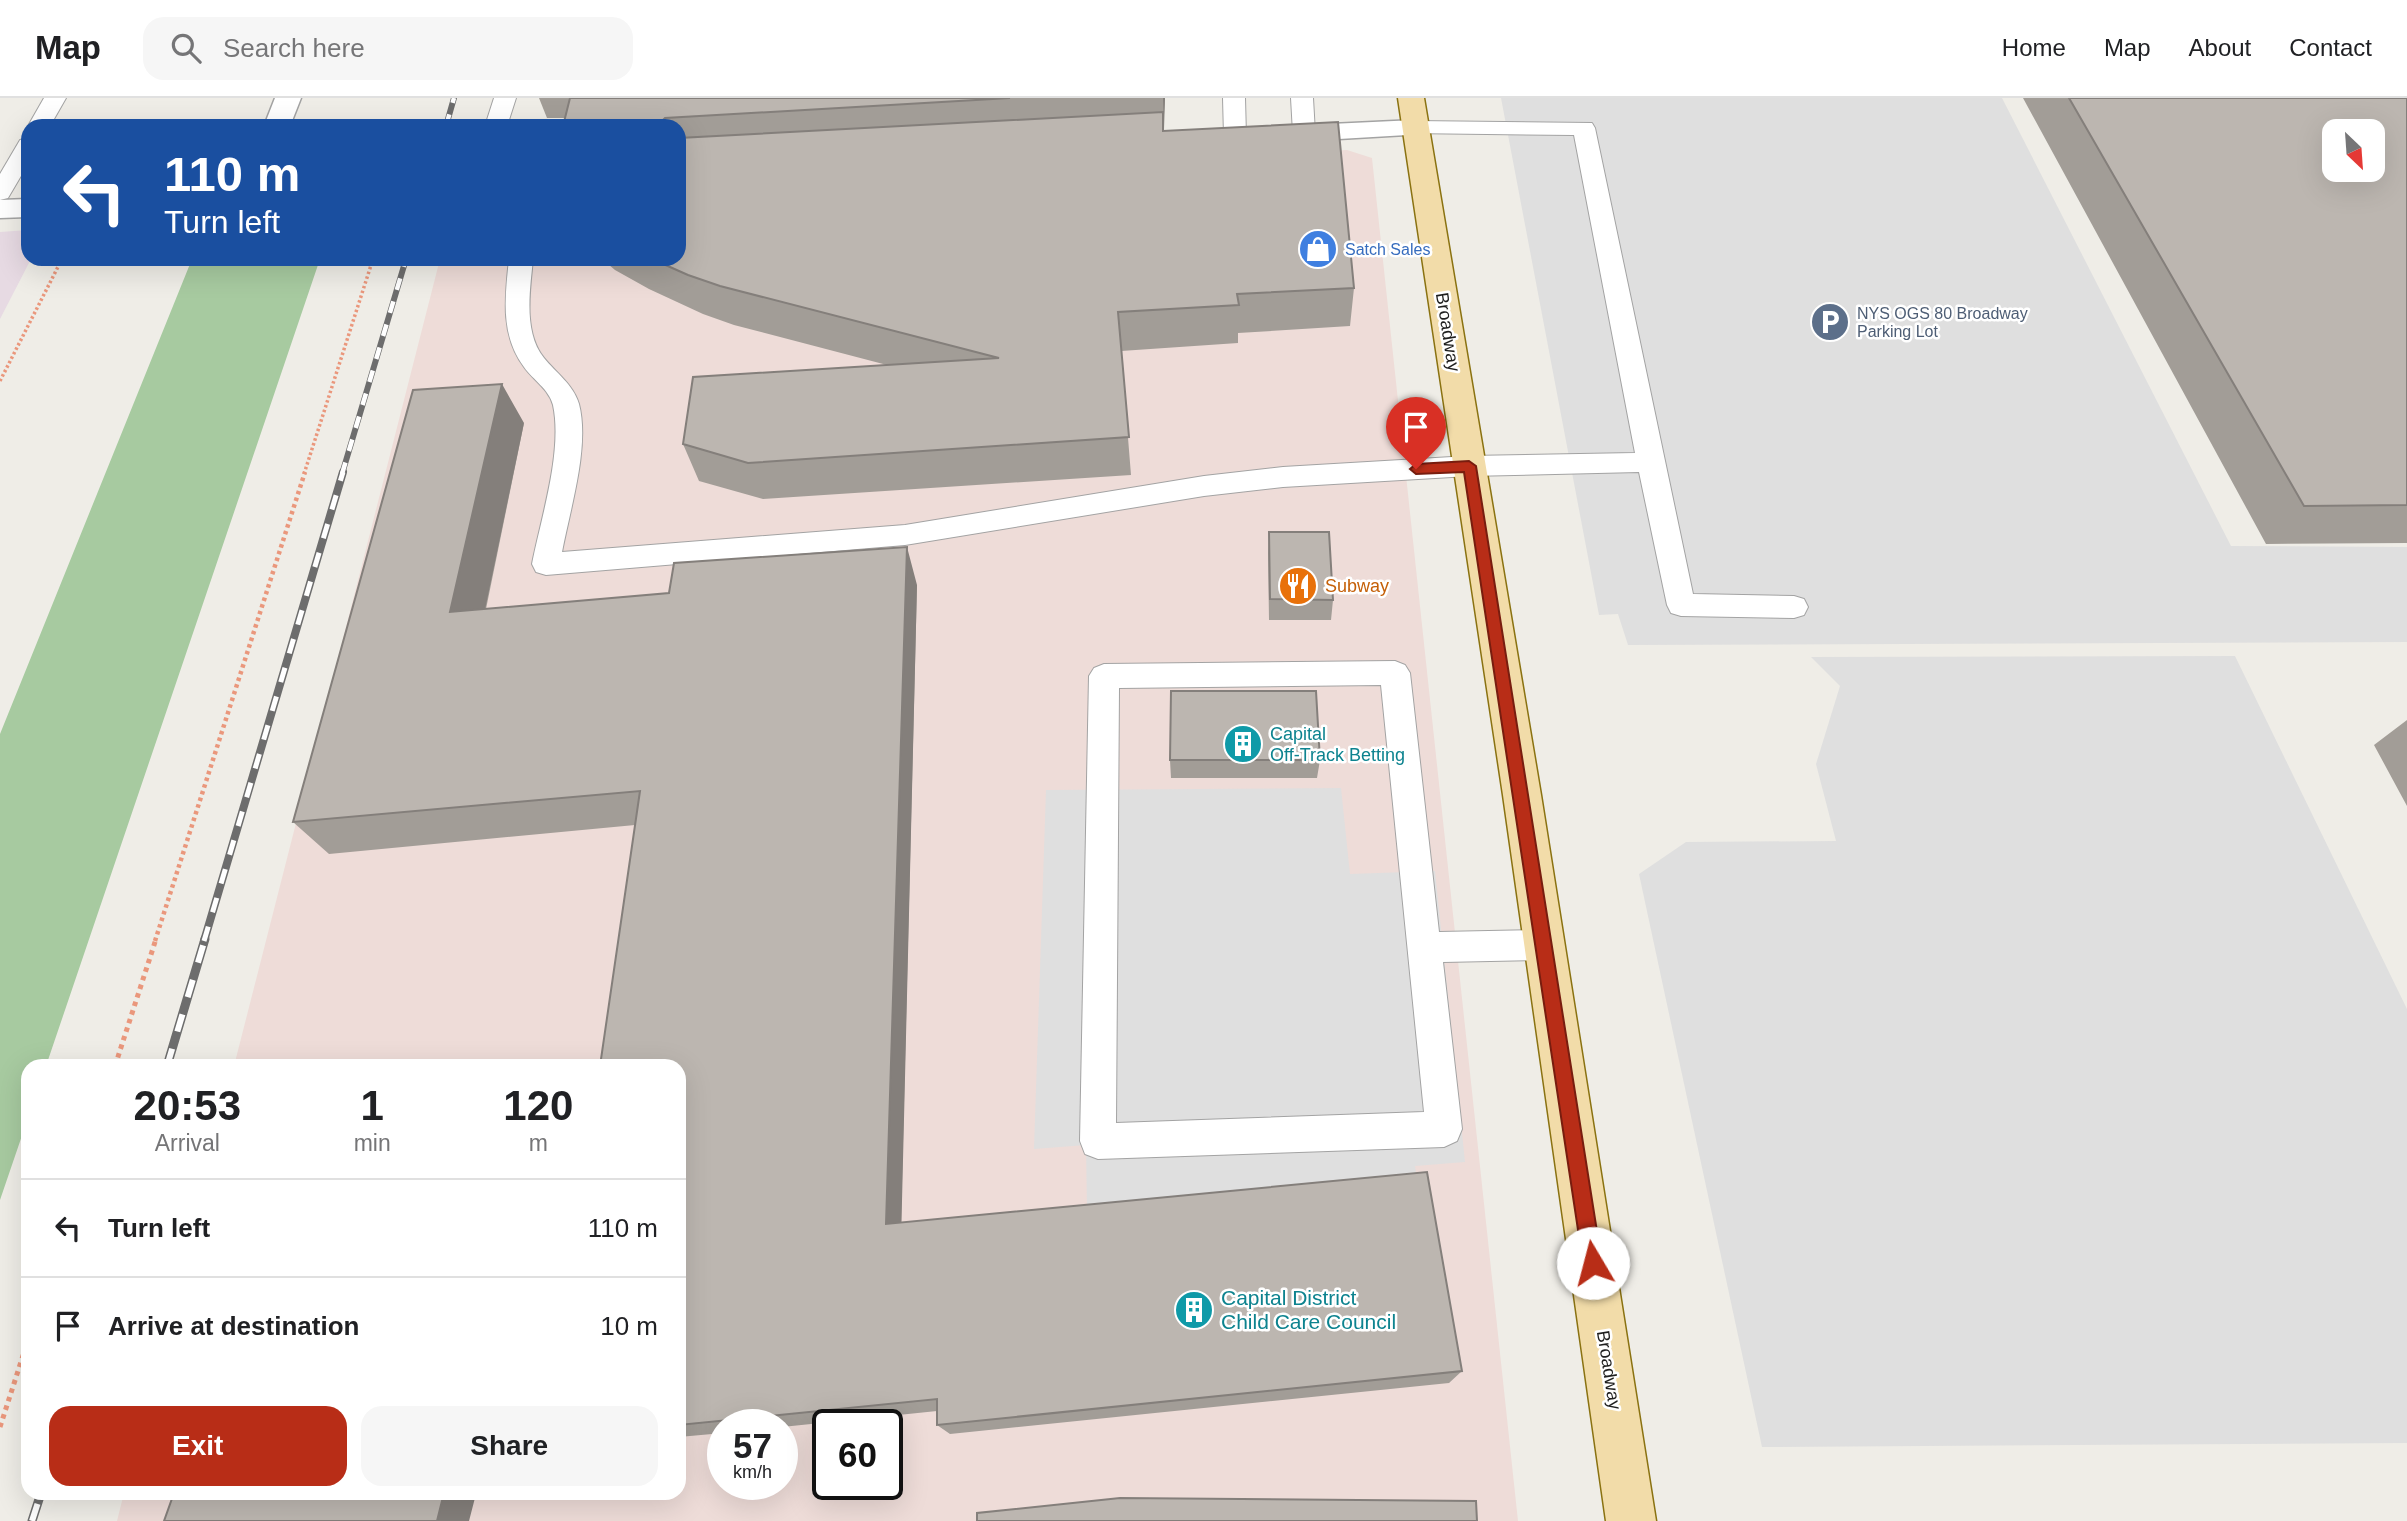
<!DOCTYPE html>
<html lang="en">
<head>
<meta charset="utf-8">
<style>
  :root { --surface:#fff; --page:#f6f6f6; --text:#202124; --muted:#757577; --line:#e0e0e0; --accent:#b82d17 }
  body { margin:0; font-family:Arial,sans-serif; background:var(--page); color:var(--text); height:100vh; display:flex; flex-direction:column; font-size:26px; white-space:nowrap }
  * { box-sizing:border-box; margin:0 }
  p { font-size:23px; color:var(--muted) }
  .icon { flex:none; width:38px; height:38px; fill:none; stroke:currentColor; stroke-width:2; stroke-linecap:round; stroke-linejoin:round }
  .map { position:relative; flex:1; overflow:hidden }
  .details { position:absolute; left:21px; top:961px; width:665px; height:441px; display:flex; flex-direction:column; background:var(--surface); border-radius:21px; box-shadow:0 7px 28px #0002 }
  .details>* { flex:none }
  .hud { position:absolute; left:21px; top:21px; width:665px; height:147px; border-radius:21px; box-shadow:0 7px 28px #0002; background:#1a4fa0; color:#fff; overflow:hidden }
  .needle { width:46px; rotate:155deg }
  .controls { position:absolute; left:2322px; top:21px; display:grid; gap:14px }
  .controls a { display:grid; place-items:center; width:63px; height:63px; border-radius:14px; background:var(--surface); box-shadow:0 7px 28px #0002; font-size:35px }
  .speed { position:absolute; left:707px; top:1311px; display:flex; gap:14px; font-size:35px; font-weight:700; text-align:center }
  .speed>* { display:grid; place-content:center; width:91px; height:91px; border-radius:50%; background:var(--surface); box-shadow:0 7px 28px #0002; line-height:1 }
  .speed small { font-size:18px; font-weight:400 }
  .speed .limit { border:4px solid #111; border-radius:10px; background:#fff; color:#111 }
  .pin { position:absolute; display:grid; place-items:center; width:60px; height:60px; color:#fff; margin:-72px -30px; border-radius:50% 50% 50% 0; rotate:-45deg; box-shadow:0 0 7px #0007 }
  .pin .icon { rotate:45deg }
  .me { position:absolute; width:77px; margin:-38px; rotate:352deg; stroke-linejoin:round; filter:drop-shadow(0 0 5px #0008) }
  .turn { display:flex; align-items:center; gap:24px; height:147px; padding:0 28px; font-size:32px }
  .turn .icon { width:91px; height:91px; stroke-width:2.5 }
  .turn b { display:block; font-size:49px; line-height:60px }
  .eta { display:flex; justify-content:space-evenly; align-items:center; height:119px; text-align:center }
  .eta b { font-size:42px; font-weight:800; line-height:49px }
  .button { display:flex; gap:14px; margin-top:auto; padding:14px 28px }
  .button a { flex:1; height:80px; border-radius:21px; background:var(--accent); color:#fff; font-size:28px; font-weight:800; line-height:80px; text-align:center }
  .button a+a { background:var(--page); color:var(--text) }
  ul { padding:0; list-style:none }
  li { display:flex; align-items:center; gap:21px; height:98px; padding:0 28px; border-top:2px solid var(--line) }
  li div { flex:1 }
  li b { display:block; font-size:26px }
  li em { font-style:normal }
  header { display:flex; align-items:center; gap:42px; box-sizing:border-box; height:98px; padding:0 35px; background:var(--surface); border-bottom:2px solid var(--line) }
  header strong { font-size:33px }
  nav { display:flex; gap:38px; margin-inline-start:auto; font-size:24px }
  .search { width:490px; height:63px; background:var(--page); display:flex; align-items:center; gap:18px; box-sizing:border-box; padding:0 24px; border-radius:21px; color:var(--muted); font-size:26px }
  .map>svg:first-child { display:block }
</style>
</head>
<body>
<header>
<strong>Map</strong>
<div class="search"><svg class="icon" aria-label="search" viewBox="0 0 24 24"><circle cx="10" cy="10" r="6"/><path d="M15 15l6 6"/></svg>Search here</div>
<nav><a>Home</a><a>Map</a><a>About</a><a>Contact</a></nav>
</header>
<div class="map">
<svg width="2407" height="1423" viewBox="0 0 2407 1423">
  <rect width="100%" height="100%" fill="#efede7"/>
  <path fill="#eedcd8" fill-rule="evenodd" d="M1347,52L1372,60L1518,1423H117L124,1395H679V968H234L440,161H679V88ZM723,1326H782V1386H723ZM828,1326H887V1386H828Z"/>
  <path fill="#e7dae3" d="M28,132V161H31L0,221V134Z"/>
  <path fill="#a7caa0" d="M192,161H320L46,968H28V1020L0,1102V636Z"/>
  <path fill="#dfdfdf" d="M1501,0H2002L2231,448L2407,449V544L1628,547L1618,516L1599,517Z
    M2235,558L2407,911V1345L1762,1349L1639,776L1686,744L1836,743L1816,666L1840,588L1811,559Z
    M1341,690L1350,776L1435,773L1465,1064L1415,1068L1418,1089L1087,1113L1086,1047L1034,1051L1046,692Z"/>
  <g fill="none" stroke-linecap="round" stroke-linejoin="round">
    <defs>
      <path id="service" d="M44,0H66L50,28H28Z
        M494,0H516L507,28H485Z
        M1223,0H1245L1246,38L1243,43H1227L1224,38Z
        M1291,0H1313L1315,35L1312,40H1296L1293,35Z
        M1415,23L1592,25L1595,30L1693,496L1794,498L1804,501L1808,509L1804,517L1794,520L1681,518L1671,515L1667,507L1639,374L1469,378L1283,389L1204,398L905,447L546,477L536,474L532,466C541,420 563,353 553,307C549,291 533,282 524,269C500,237 505,199 509,161H533C530,192 523,234 544,260C556,275 573,286 579,306C590,349 570,411 562,454L905,427L1204,378L1283,369L1469,358L1635,355L1574,37L1407,35L1404,30L1407,25Z
        M28,40V66L8,100L0,102V76L20,42Z
        M1395,563L1405,567L1410,575L1439,834L1545,832L1557,836L1562,847L1557,858L1545,862L1443,864L1462,1031L1457,1043L1444,1049L1098,1061L1085,1056L1080,1043L1089,578L1094,570L1104,566ZM1381,587L1424,1014L1116,1025L1119,590Z"/>
      <path id="minor" d="M275,0H301L290,28H264Z
        M1415,22L1424,24L1428,30L1424,36L1288,44L1278,42L1275,36L1278,30L1288,28Z
        M28,101V119L0,120V102Z"/>
      <path id="primary" d="M1398,0H1424L1541,697L1656,1423H1606L1503,697Z"/>
    </defs>
    <use href="#service" stroke="#a3a3a3" stroke-width="2"/>
    <use href="#minor" stroke="#a3a3a3" stroke-width="3"/>
    <use href="#primary" stroke="#8a7211" stroke-width="3"/>
    <path stroke="#ea977c" stroke-width="3.5" stroke-dasharray="2.5 2.5" stroke-linecap="butt" d="M0,283L62,161
      M304,376L373,161"/>
    <path stroke="#ea977c" stroke-width="4.5" stroke-dasharray="3.5 3.5" stroke-linecap="butt" d="M155,843L305,374"/>
    <path stroke="#ea977c" stroke-width="5" stroke-dasharray="4.5 4.5" stroke-linecap="butt" d="M115,968L156,841
      M0,1329L28,1242"/>
    <use href="#service" fill="#fff" fill-rule="evenodd"/>
    <use href="#minor" fill="#fff" fill-rule="evenodd"/>
    <use href="#primary" fill="#f2dca9" fill-rule="evenodd"/>
    <defs>
      <path id="rail-far2" d="M446,28L454,0
        M342,376L406,161"/>
      <path id="rail-far1" d="M204,843L343,374"/>
      <path id="rail" d="M167,968L205,841
        M32,1423L41,1395"/>
    </defs>
    <use href="#rail-far2" stroke="#6d6d6d" stroke-width="6"/>
    <use href="#rail-far1" stroke="#6d6d6d" stroke-width="8"/>
    <use href="#rail" stroke="#6d6d6d" stroke-width="9"/>
    <use href="#rail-far2" stroke="#fff" stroke-width="4.5" stroke-dasharray="12" stroke-linecap="butt"/>
    <use href="#rail-far1" stroke="#fff" stroke-width="5" stroke-dasharray="15" stroke-linecap="butt"/>
    <use href="#rail" stroke="#fff" stroke-width="6" stroke-dasharray="18" stroke-linecap="butt"/>
  </g>
  <path fill="#a29d97" d="M539,0H1165L1163,33L1354,190L1350,228L1238,235V245L1121,253L1131,377L763,401L699,383L683,346L887,267L734,227L703,216L649,191L615,172L602,161H679V28H563L565,20H547Z
    M2023,0H2407V445L2266,446Z
    M524,325L486,511L917,487L901,1124L1462,1273L1449,1285L950,1336L937,1327V1313L782,1329V1326H723V1335L679,1339V968L635,727L329,756L293,724Z
    M1269,434L1333,502L1331,522H1269L1268,455Z
    M2407,622V708L2374,647Z
    M1170,662H1320L1317,680H1171Z"/>
  <path fill="#847f7b" d="M1163,0H1165L1164,31Z
    M665,20L668,28H662V23Z
    M502,286L524,325L477,550L450,514Z
    M907,449L917,487L901,1144L886,1126Z
    M444,1395H469L476,1396L469,1423H437Z"/>
  <path fill="#bcb6b0" stroke="#847f7b" stroke-width="2" fill-rule="evenodd" d="M570,0H1010L665,20L662,23V28H563Z
    M2069,0H2407V407L2304,408ZM2334,33H2373V72H2334Z
    M1163,14V33L1338,24L1354,190L1237,196L1239,207L1118,214L1129,339L748,365L683,346L693,279L999,260L720,188L688,177L652,161H679V40Z
    M502,286L450,514L669,495L674,465L907,449L886,1126L1427,1074L1462,1273L937,1327V1301L679,1327V968H600L640,693L293,724L413,292Z
    M1269,434H1329L1333,502L1270,501Z
    M1171,593H1316L1320,662H1170Z
    M174,1395H444L437,1423H164Z
    M1120,1400L1476,1403L1477,1423H977V1415Z"/>
  <path fill="#b82d17" stroke="#781d0f" stroke-width="2" d="M1469,363L1476,368L1602,1165L1599,1172L1593,1175L1586,1172L1583,1165L1464,374L1416,376L1410,371L1416,366Z"/>
  <defs>
    <symbol id="shop-disc" viewBox="-11 -11 22 22"><circle r="9.5" fill="#3f7fe0" stroke="#fff"/><path d="M-5-2.5h2.3a2.7 3.5 0 0 1 5.4 0H5L5.5 6h-11ZM-1.5-2.5h3a1.5 2.3 0 0 0-3 0Z" fill="#fff"/></symbol>
    <symbol id="parking-disc" viewBox="-11 -11 22 22"><circle r="9.5" fill="#5c6f8a" stroke="#fff"/><path d="M-3.5-5.5H1a3.5 3.5 0 0 1 0 7H-1V5.5H-3.5ZM-1-3.4V-.6H.8a1.4 1.4 0 0 0 0-2.8Z" fill="#fff"/></symbol>
    <symbol id="restaurant-disc" viewBox="-11 -11 22 22"><circle r="9.5" fill="#e8710a" stroke="#fff"/><path d="M-5-6h1v4h1v-4h1v4h1v-4h1v5L-1.5 .5V6h-2V.5L-5-1ZM5-6V6H3V1.5H1.5Q1.5-4 5-6Z" fill="#fff"/></symbol>
    <symbol id="building-disc" viewBox="-11 -11 22 22"><circle r="9.5" fill="#0f9aa8" stroke="#fff"/><path d="M-4-6H4V6H1V3H-1V6H-4ZM-2.5-4.3h1.7v1.8h-1.7ZM.8-4.3h1.7v1.8H.8ZM-2.5-1h1.7V.8h-1.7ZM.8-1h1.7V.8H.8Z" fill="#fff"/></symbol>
  </defs>
  <g fill-rule="evenodd">
    <use href="#shop-disc" x="1296" y="129" width="44" height="44"/>
    <use href="#parking-disc" x="1808" y="202" width="44" height="44"/>
    <use href="#restaurant-disc" x="1276" y="466" width="44" height="44"/>
    <use href="#building-disc" x="1221" y="624" width="44" height="44"/>
    <use href="#building-disc" x="1172" y="1190" width="44" height="44"/>
  </g>
  <g text-anchor="middle" stroke-width="5" stroke-linejoin="round" paint-order="stroke">
    <g font-size="16" fill="#366cbe" stroke="#fff" text-anchor="start">
      <text x="1345" y="157">Satch Sales</text>
    </g>
    <g font-size="16" fill="#4e5e75" stroke="#fff" text-anchor="start">
      <text x="1857" y="221">NYS OGS 80 Broadway<tspan x="1857" dy="18">Parking Lot</tspan></text>
    </g>
    <g font-size="18" fill="#1f1f1f" stroke="#fff">
      <text transform="translate(1448 234) rotate(81)" y="6">Broadway</text>
      <text transform="translate(1609 1272) rotate(81)" y="6">Broadway</text>
    </g>
    <g font-size="18" fill="#c56008" stroke="#fff" text-anchor="start">
      <text x="1325" y="494">Subway</text>
    </g>
    <g font-size="18" fill="#0d838f" stroke="#fff" text-anchor="start">
      <text x="1270" y="642">Capital<tspan x="1270" dy="21">Off-Track Betting</tspan></text>
    </g>
    <g font-size="21" fill="#0d838f" stroke="#fff" text-anchor="start">
      <text x="1221" y="1207">Capital District<tspan x="1221" dy="24">Child Care Council</tspan></text>
    </g>
  </g>
</svg>
<div class="controls">
<a><svg class="needle" viewBox="-14 -14 28 28"><path d="M0-13l5 13h-10z" fill="#e53935"/><path d="M0 13l5-13h-10z" fill="#757577"/></svg></a>
</div>
<div class="speed"><div>57<small>km/h</small></div><div class="limit">60</div></div>
<div class="pin" style="left:1416px;top:371px;background:#d93025"><svg class="icon" aria-label="arrive" viewBox="0 0 24 24"><path d="M6 21V4h12l-3 4 3 4H6"/></svg></div>
<svg class="me" style="left:1593px;top:1165px" viewBox="-20 -20 40 40"><circle r="19" fill="#fff"/><path d="M0-13L10 11 0 6-10 11z" fill="#b82d17"/></svg>
<div class="hud">
<div class="turn"><svg class="icon" aria-label="left" viewBox="0 0 24 24"><path d="M17 20v-9H6M10 6l-5 5 5 5"/></svg><div><b>110 m</b>Turn left</div></div>
</div>
<section class="details">
<div class="eta">
<div><b>20:53</b><p>Arrival</p></div>
<div><b>1</b><p>min</p></div>
<div><b>120</b><p>m</p></div>
</div>
<ul>
<li><svg class="icon" aria-label="left" viewBox="0 0 24 24"><path d="M17 20v-9H6M10 6l-5 5 5 5"/></svg><div><b>Turn left</b></div><em>110 m</em></li>
<li><svg class="icon" aria-label="arrive" viewBox="0 0 24 24"><path d="M6 21V4h12l-3 4 3 4H6"/></svg><div><b>Arrive at destination</b></div><em>10 m</em></li>
</ul>
<div class="button"><a>Exit</a><a>Share</a></div>
</section>
</div>
</body>
</html>
